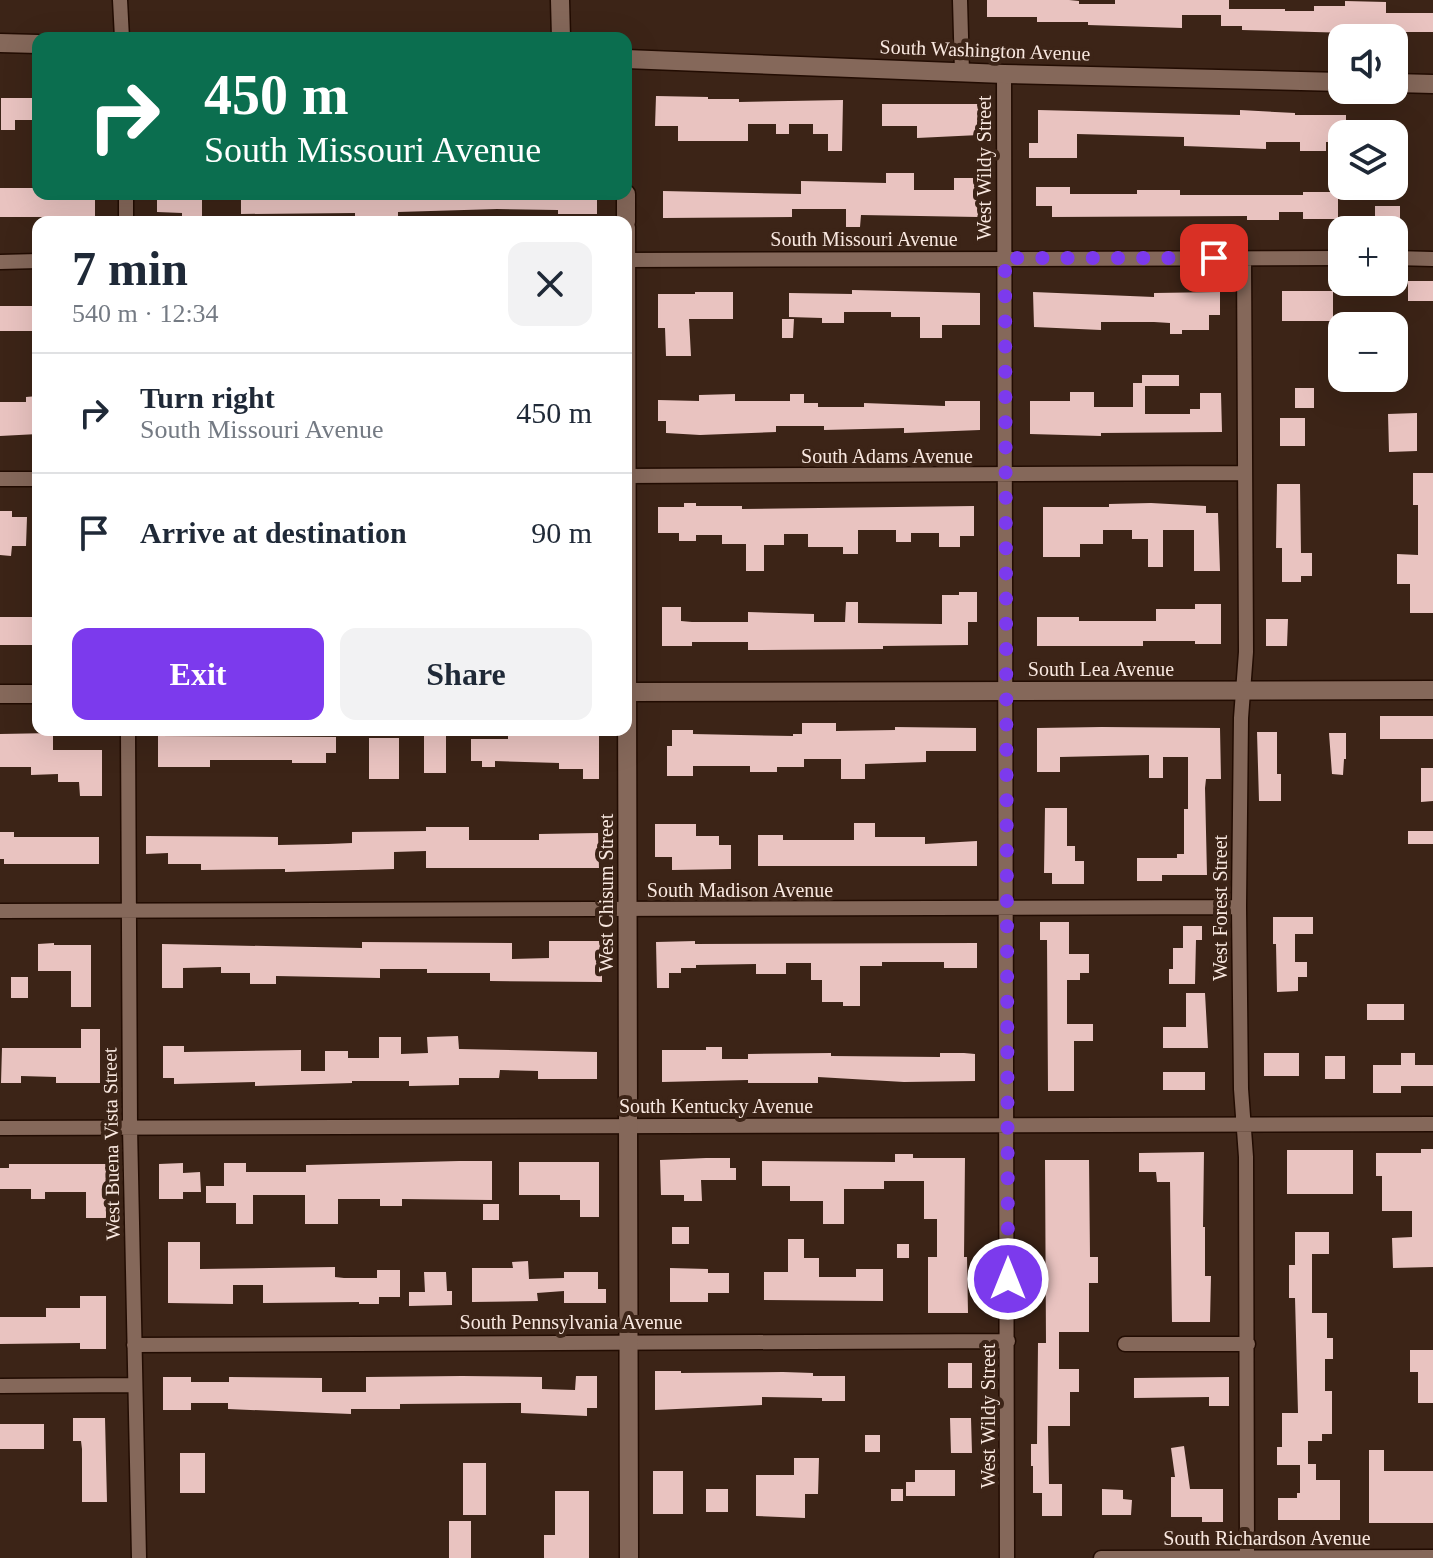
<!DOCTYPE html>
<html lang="en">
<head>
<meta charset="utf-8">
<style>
  :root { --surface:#fff; --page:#f2f2f3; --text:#1f2937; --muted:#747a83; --line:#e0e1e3; --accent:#7c3aed }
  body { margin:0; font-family:"Times New Roman",serif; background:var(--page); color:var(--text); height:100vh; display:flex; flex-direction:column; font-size:30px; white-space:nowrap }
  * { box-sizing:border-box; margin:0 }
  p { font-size:26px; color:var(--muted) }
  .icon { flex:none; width:44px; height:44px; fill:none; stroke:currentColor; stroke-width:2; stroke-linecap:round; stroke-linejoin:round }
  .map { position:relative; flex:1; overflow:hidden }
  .sheet { position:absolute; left:32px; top:216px; width:600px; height:520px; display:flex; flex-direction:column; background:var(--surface); border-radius:16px; box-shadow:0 8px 32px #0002 }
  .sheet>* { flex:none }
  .top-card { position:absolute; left:32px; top:32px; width:600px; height:168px; border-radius:16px; box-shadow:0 8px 32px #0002; background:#0b6e4f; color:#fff; overflow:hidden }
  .controls { position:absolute; left:1328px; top:24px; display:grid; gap:16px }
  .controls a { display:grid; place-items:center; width:80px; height:80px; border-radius:16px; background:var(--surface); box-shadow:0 8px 32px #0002; font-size:40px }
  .pin { position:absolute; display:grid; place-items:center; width:68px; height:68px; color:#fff; margin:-34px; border-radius:16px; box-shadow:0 4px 12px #0006 }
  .me { position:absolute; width:88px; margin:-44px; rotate:0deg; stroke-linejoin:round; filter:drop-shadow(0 0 6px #0008) }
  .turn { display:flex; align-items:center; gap:28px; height:168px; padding:0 40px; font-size:36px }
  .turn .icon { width:104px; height:104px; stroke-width:2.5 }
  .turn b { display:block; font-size:56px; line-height:68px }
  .round { display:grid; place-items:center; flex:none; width:84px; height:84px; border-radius:16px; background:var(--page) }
  .headline { display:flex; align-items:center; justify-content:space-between; height:136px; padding:0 40px }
  h1 { font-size:48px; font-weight:600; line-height:60px }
  .button { display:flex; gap:16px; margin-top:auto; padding:16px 40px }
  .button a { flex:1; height:92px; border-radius:16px; background:var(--accent); color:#fff; font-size:32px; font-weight:600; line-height:92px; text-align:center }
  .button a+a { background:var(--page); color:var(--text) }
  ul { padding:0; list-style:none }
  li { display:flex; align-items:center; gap:24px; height:120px; padding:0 40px; border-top:2px solid var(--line) }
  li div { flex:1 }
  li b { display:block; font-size:30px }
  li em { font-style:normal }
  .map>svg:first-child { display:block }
</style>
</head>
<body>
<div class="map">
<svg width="1433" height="1558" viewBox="0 0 1433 1558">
  <rect width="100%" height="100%" fill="#3c2417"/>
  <path fill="#e9c3c0" d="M987,0H1069L1079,1V4H1115V0H1229V9H1285V11H1314V6H1345V1L1386,2V13H1433V32H1386V34L1242,30V26H1221V15H1182V28L1088,25V22H1037V17H987Z
    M656,96L708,97V99H739V102L843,100L842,151H828V134H813V124H789V134H776V124H748V141H678V126H655Z
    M1,98H35V120H15V130H1Z
    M882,104H979V135L917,138V126H882Z
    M1038,110L1240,115V110L1295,113V115H1346V134H1342V142H1326V151H1300V142H1266V149L1184,146V137L1077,134V158H1029V143H1038Z
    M886,173H914V190H954V178H978V217L861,215L860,227H846V209H792V217L663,218V191L801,194V181L886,183Z
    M1036,187H1070V194H1137V190H1180V195H1303V192H1338V219H1303V212H1279V220H1247V216L1052,217V206H1036Z
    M0,188H38V194H95V217H0Z
    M157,194H202V222L182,221V213L157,212Z
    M241,194H597V214H558V210L497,209L398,212V217H355V213L241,214Z
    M1375,206H1400V229H1375Z
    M1408,281H1433V301H1408Z
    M852,290L980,293V325H942V338H920V317H891V312H844V323H822V318L789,317V293L852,294Z
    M1282,291H1333V321H1282Z
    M695,292H733V319H689L691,356H666L665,328H658V294H695Z
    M1033,292L1154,297V293L1220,292V315H1209V330H1182V334H1170V323L1154,322H1101V330L1034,327Z
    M0,306H38V331H0Z
    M782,319H794L793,338H782Z
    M1142,375H1179V386H1145V414H1190V409H1200V393H1221L1222,432L1101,433V436L1030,434V401H1070V392H1094V407H1133V383H1142Z
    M1295,388H1314V408H1295Z
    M735,394V401H790V394H804V403H818V407H864V403L945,406V401H980V430L904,433V428L824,430V426H776V432L700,435L666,433V421H658V400L699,401V395Z
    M38,396V434L0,436V402H26V397Z
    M1417,413V451L1389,452L1388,414Z
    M1280,418H1305V446H1280Z
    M1413,473H1433V613H1410V584H1397V554L1418,555V505H1413Z
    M1277,484H1300L1301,553H1312V576H1301V582H1282V548H1276Z
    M684,503H696V506H742V509L974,506V536H960V547H939V533H911V542H896V530H858V554H843V547H808V534H784V545H764V571H746V544H722V535H696V541H679V533H658V507H684Z
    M1151,503L1206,506V513H1218L1220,571H1194V530H1163V567H1148V539H1132V530H1103V544H1080V557H1043V507H1109V504Z
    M0,511H12V517H27L26,546H12L11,556L0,555Z
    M959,592H977V622H968V645L883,646V649L748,650V642H692V646H662V607H681V621L692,622H748V612L814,614V622H845L846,602H858V623L942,624V595H959Z
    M1195,604H1221V644H1195V641H1143V646H1037V617H1079V621H1156V609H1195Z
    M0,617H34V645H0Z
    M1266,619H1288L1287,646H1266Z
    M1380,716H1433V739H1380Z
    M802,723H836V731L895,730V727L976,728V751H926V762L865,764V779H841V759H804V767H777V772H750V766H693V776H667V746H672V730H693V734L793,736V734H802Z
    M1102,727L1220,728L1221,779H1206L1205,788L1207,875H1162V881H1137V858H1177V854H1184V809H1188V757H1163V778H1149V755L1060,757V772H1037V728Z
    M508,730L599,733V779H583V769H559V763L495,761V767H482V761H471V739H508Z
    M1257,732H1277V774H1281V801H1259Z
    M53,733V750H102V796H80L79,782H58V774L31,775V767H0V734Z
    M1329,733H1346V759H1344L1343,775L1332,774Z
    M424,735H446V773H424Z
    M158,736L336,737V753H326V763H292V760H210V767H158Z
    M369,738H399V779H369Z
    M1421,768H1433V801L1421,802Z
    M1045,808H1067V846H1075V861H1084V884H1052V873H1044Z
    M854,823H875V837H925V844L977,841V866H758V835H783V840H854Z
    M655,824H696V836H719V845H731V869L672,870V857H655Z
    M426,827H469V840H539V834L598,833L599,868H426V851L394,852V869L285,872V869L201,870V864H168V853L146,854V836L278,837V845L328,844L352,843V832L426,831Z
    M1408,831H1433V844H1408Z
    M0,832H14V837H99V864H4V859H0Z
    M1273,917H1313V934H1295V962H1307V977H1298V991L1277,992L1276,944H1273Z
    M1040,922H1069V954H1089V973H1080V980H1067V1024H1093V1041H1074V1091H1048L1047,940H1040Z
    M1183,926H1202V940H1196L1195,984H1169V969H1173V948H1183Z
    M549,941H602V982L490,981V973H427V969H380V978L276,976V984H250V973H221V967L183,968V988H162V944L362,948V942L512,943V959L549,958Z
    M695,941V944L977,943V968H944V962H882V966H860V1006H843V1002H822V980H811V963H786V974H756V964L696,965V968H681V973H669V988H657L656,942Z
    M54,943V945H91V1007H71V971H38V944Z
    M11,977H28V998H11Z
    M1186,993H1205L1208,1048H1163V1027H1186Z
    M1367,1004H1404V1020H1367Z
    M81,1029H100V1083H56V1077L21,1076V1083H1L2,1048H81Z
    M458,1036L459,1049L597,1052V1079H538V1071L500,1070L499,1078H459V1085L409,1086V1081H352V1083L255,1086V1082L174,1084V1078H163V1046H184V1052L301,1050V1071H325V1051H348V1058H379V1037H401V1054L428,1053L427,1037Z
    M706,1047H722V1059H748V1054L831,1053V1056L940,1057V1053H964L975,1054V1081L904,1082L818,1077V1083H748V1080L662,1082V1050H706Z
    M1264,1053H1299V1076H1264Z
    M1401,1053H1415V1065H1433V1086H1401V1093H1373V1065H1401Z
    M1325,1056H1345V1079H1325Z
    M1163,1072H1205V1090H1163Z
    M1421,1149H1433V1267L1393,1268L1392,1238L1412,1237V1211H1382V1176H1376V1153H1421Z
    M1287,1150H1353V1194H1287Z
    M1204,1152L1203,1227H1205V1276H1211L1210,1322H1172L1170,1182H1157L1156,1172H1139V1153Z
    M895,1154H913V1158H965L964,1257H967L968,1313H928V1257H937V1219H924V1181H884V1189H844V1224H823V1201H790V1186H762V1161L895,1162Z
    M706,1158H730V1168H736V1180H701L702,1201H684V1195H661L660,1160Z
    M1045,1160H1089L1090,1257H1098V1283H1089V1332H1059V1369H1079V1392H1070V1426H1048L1049,1484H1062V1516H1042V1493H1033V1466H1031V1444H1037L1038,1343H1046Z
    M459,1161H492V1200L402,1199V1206H380V1199H338V1224H305V1195H253V1224H236V1203H206V1186H224V1163H246V1172H306V1165Z
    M519,1162H599V1217H580V1200H560V1195H519Z
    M183,1163V1173L200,1172L201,1192H183V1199H159V1164Z
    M9,1164H106V1218H86V1192H45V1199H31V1189H0V1168H9Z
    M483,1204H499V1220H483Z
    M672,1227H689V1244H672Z
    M1295,1232H1329V1254H1312V1313H1327V1338H1333V1359H1325V1391H1332V1434H1322V1441H1308V1464H1316V1480H1340V1520H1278V1498H1297V1493H1300V1465H1277V1447H1282V1413H1298L1295,1298H1289V1265H1295Z
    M788,1239H804V1258H819V1277H856V1269H883V1301L764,1300V1272H788Z
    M168,1242H200V1269L335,1267V1277L344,1278H377V1270H400V1297H379V1304H359V1302L263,1303V1285H233V1304L168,1303Z
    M897,1244H909V1258H897Z
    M528,1261L529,1279L564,1278V1272H598V1289H606V1303H564V1291L537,1293L538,1301L472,1302V1268H513L512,1262Z
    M670,1268L708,1269V1273H729V1293H708V1302H670Z
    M424,1272H446L447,1291H452V1305L409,1306V1292H425Z
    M80,1296H106V1349H80V1343L0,1344V1317H46V1308H80Z
    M1410,1350H1433V1403H1418V1372H1410Z
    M948,1363H972V1388H948Z
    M655,1371H681V1373L783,1372L813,1373V1376H845V1401H822V1398L762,1397V1405L655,1410Z
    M462,1376L542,1377V1389L575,1390L576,1376H597V1408H587V1416L521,1413V1403L400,1404V1409H351V1414L228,1409V1403H191V1410H163V1377H191V1382H229V1377L322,1378V1392H366V1377Z
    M1229,1377V1406H1209V1397L1134,1398V1378Z
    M73,1418H105L107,1502H82V1449L81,1441H73Z
    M950,1418H971L972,1453H951Z
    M0,1424H44V1449H0Z
    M865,1435H880V1452H865Z
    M1184,1446L1190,1489H1223V1522H1202V1517H1171V1477H1175L1171,1448Z
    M1369,1450H1384V1471H1433V1523H1369Z
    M180,1453H205V1493H180Z
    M794,1458H819L818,1494H805V1518L756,1516V1475H794Z
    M463,1463H486V1515H463Z
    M915,1470H955V1496H906V1482H915Z
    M653,1471H683V1514H653Z
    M706,1489H728V1512H706Z
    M891,1489H903V1501H891Z
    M1102,1489L1123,1490V1499L1132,1500L1131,1515H1102Z
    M555,1491H589V1558H544V1535H555Z
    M449,1521H471V1558H449Z"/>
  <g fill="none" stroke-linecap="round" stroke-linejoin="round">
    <defs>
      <path id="minor" d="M120,0L122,38
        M960,0L962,72
        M1004,74L1007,1558
        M126,194V222
        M1244,258L1246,652L1241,718L1239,907L1241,1089L1246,1157L1247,1558
        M1394,258L1433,259
        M626,260L1342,258
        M0,262L38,261
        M626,476L1245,473
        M0,479H38
        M128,730L130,1127L139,1558
        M0,911L1239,907
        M0,1128L1433,1124
        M1125,1344H1248
        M134,1345L1008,1341
        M0,1386L135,1385
        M1101,1558L1433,1557"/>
      <path id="tertiary" d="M560,0L561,38
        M0,43L38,44
        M626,59L1004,74L1342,82
        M1394,83L1433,84
        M626,194V222
        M626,227L629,1558
        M626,692L1433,690
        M0,694H38"/>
    </defs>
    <use href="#minor" stroke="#220c02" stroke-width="17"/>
    <use href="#tertiary" stroke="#220c02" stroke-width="21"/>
    <use href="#minor" stroke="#85685a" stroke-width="14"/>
    <use href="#tertiary" stroke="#85685a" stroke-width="18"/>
  </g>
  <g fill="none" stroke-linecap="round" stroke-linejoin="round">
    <path stroke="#7c3aed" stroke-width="14" stroke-dasharray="0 25.2" d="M1008,1279L1005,258H1214"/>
  </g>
  <g text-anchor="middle" stroke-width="8" stroke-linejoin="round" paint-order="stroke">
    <g font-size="20" fill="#f9e8e0" stroke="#3c2417">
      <text transform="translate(985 50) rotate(2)" y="7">South Washington Avenue</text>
      <text transform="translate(984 168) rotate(-90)" y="7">West Wildy Street</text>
      <text x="864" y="246">South Missouri Avenue</text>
      <text x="887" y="463">South Adams Avenue</text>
      <text x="1101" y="676">South Lea Avenue</text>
      <text x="740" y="897">South Madison Avenue</text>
      <text transform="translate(606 893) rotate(-90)" y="7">West Chisum Street</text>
      <text transform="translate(1220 908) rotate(-90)" y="7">West Forest Street</text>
      <text x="716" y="1113">South Kentucky Avenue</text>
      <text transform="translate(111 1144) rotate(-91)" y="7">West Buena Vista Street</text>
      <text x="571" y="1329">South Pennsylvania Avenue</text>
      <text transform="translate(988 1416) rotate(-90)" y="7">West Wildy Street</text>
      <text x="1267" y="1545">South Richardson Avenue</text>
    </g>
  </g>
</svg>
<div class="controls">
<a><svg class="icon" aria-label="sound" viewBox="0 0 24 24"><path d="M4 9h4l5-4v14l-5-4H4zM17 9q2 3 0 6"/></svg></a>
<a><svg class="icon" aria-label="layers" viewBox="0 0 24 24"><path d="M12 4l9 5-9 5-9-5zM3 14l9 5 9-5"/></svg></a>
<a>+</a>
<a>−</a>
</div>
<div class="pin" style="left:1214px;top:258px;background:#d93025"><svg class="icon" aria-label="arrive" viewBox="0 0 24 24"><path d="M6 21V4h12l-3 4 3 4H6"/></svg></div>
<svg class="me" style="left:1008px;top:1279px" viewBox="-20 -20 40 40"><circle r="17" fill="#7c3aed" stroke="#fff" stroke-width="3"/><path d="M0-11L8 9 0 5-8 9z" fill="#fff"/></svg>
<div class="top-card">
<div class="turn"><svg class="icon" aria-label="right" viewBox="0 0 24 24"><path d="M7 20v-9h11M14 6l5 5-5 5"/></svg><div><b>450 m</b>South Missouri Avenue</div></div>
</div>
<section class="sheet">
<div class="headline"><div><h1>7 min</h1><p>540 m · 12:34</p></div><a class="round"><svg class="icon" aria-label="close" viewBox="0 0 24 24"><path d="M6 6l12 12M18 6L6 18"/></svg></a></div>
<ul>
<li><svg class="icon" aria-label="right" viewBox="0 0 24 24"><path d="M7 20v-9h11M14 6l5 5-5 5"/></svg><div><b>Turn right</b><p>South Missouri Avenue</p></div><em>450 m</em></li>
<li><svg class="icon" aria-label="arrive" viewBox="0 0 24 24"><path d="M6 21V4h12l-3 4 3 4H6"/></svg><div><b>Arrive at destination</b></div><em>90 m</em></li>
</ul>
<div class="button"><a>Exit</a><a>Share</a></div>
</section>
</div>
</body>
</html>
